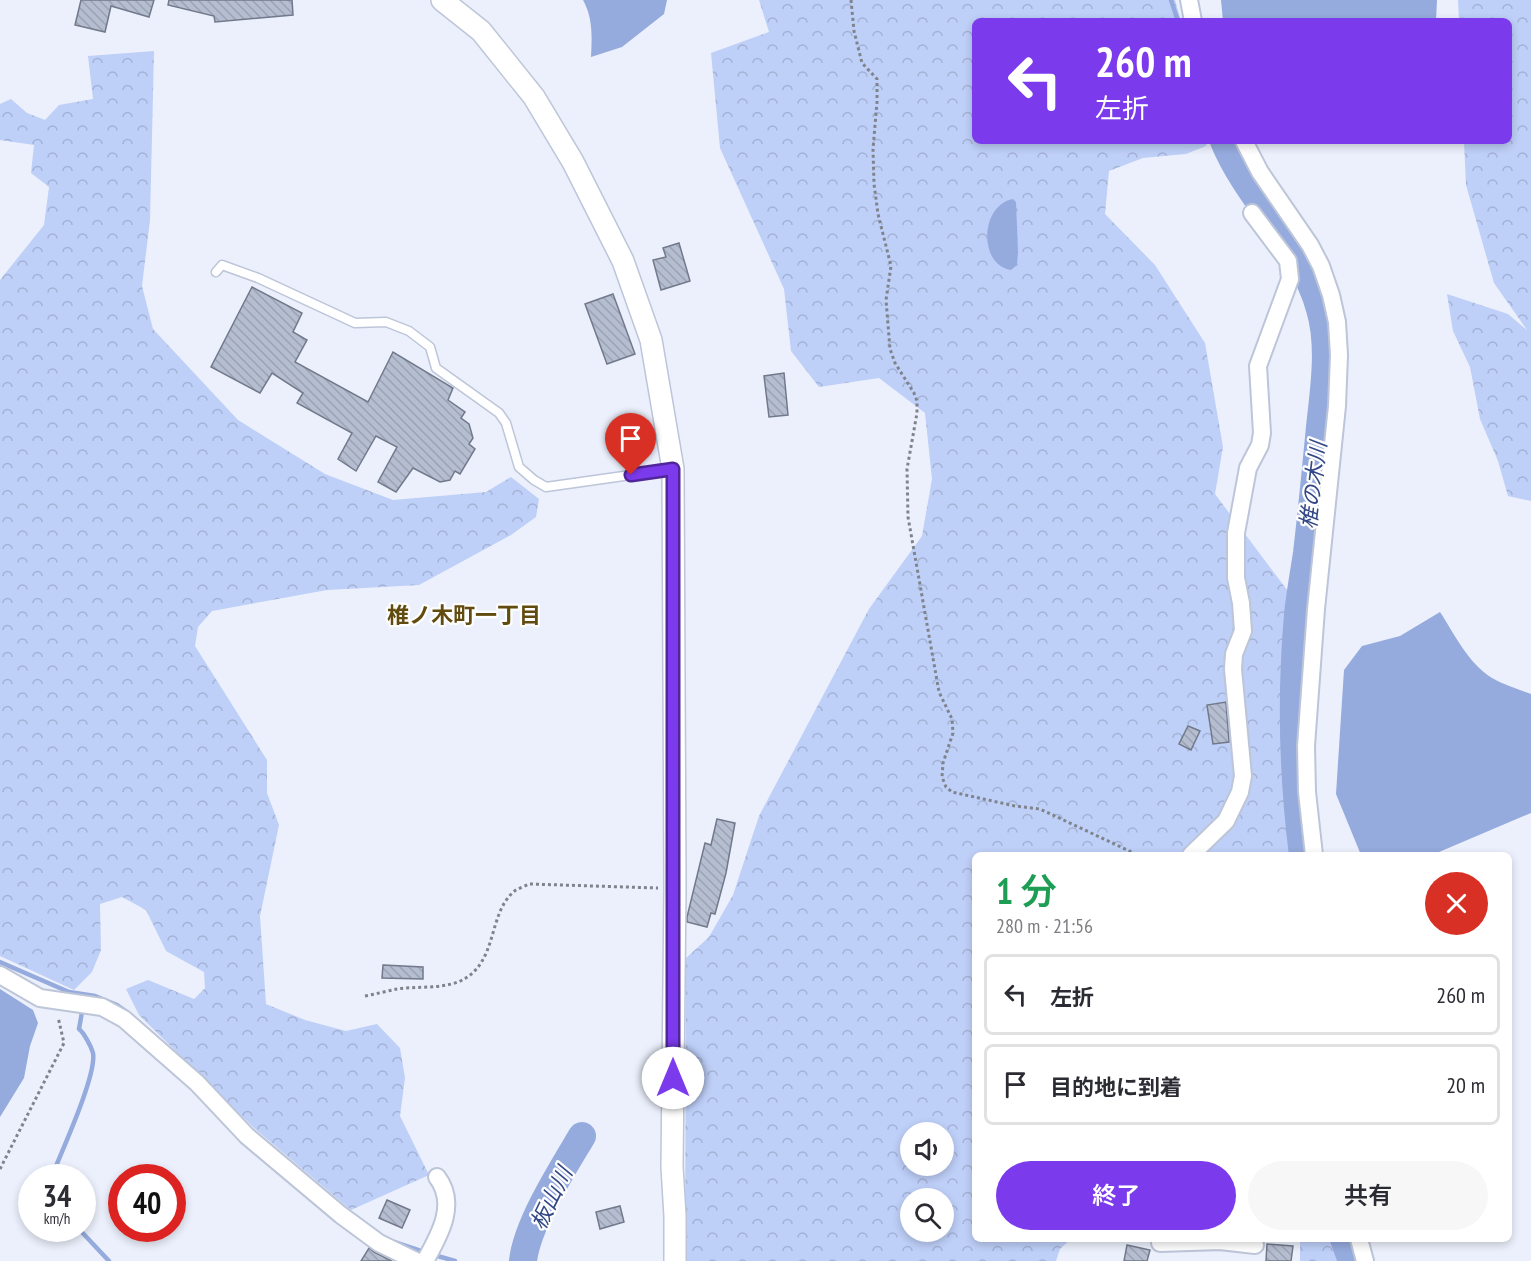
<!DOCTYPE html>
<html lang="ja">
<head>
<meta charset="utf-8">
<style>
  :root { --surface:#fff; --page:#f7f7f7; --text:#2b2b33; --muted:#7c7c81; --line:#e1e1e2; --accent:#7c3aed }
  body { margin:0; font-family:"PT Sans Narrow","Noto Sans JP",sans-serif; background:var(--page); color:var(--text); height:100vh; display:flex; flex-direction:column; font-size:22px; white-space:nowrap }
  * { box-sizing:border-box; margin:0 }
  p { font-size:20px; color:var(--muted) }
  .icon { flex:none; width:33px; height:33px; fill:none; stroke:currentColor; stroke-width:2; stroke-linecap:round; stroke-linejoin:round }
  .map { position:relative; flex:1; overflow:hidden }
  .side { position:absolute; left:972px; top:852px; width:540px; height:390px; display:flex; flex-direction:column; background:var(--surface); border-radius:9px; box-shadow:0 3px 9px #0003 }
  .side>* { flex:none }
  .top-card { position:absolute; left:972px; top:18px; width:540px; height:126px; border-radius:9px; box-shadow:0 3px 9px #0003; background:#7c3aed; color:#fff; overflow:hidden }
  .controls { position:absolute; left:900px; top:1122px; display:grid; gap:12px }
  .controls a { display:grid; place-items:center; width:54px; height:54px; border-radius:50%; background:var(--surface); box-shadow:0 3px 9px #0003; font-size:30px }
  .speed { position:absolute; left:18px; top:1164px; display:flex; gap:12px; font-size:30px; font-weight:700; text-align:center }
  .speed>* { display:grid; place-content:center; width:78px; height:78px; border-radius:50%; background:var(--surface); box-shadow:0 3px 9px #0003; line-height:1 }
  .speed small { font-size:15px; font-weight:400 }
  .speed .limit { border:9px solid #d22; background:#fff; color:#111 }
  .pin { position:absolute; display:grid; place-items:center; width:51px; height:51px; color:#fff; margin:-62px -26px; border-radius:50% 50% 50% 0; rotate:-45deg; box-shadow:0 0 6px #0007 }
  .pin .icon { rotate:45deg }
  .me { position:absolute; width:66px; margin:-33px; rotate:0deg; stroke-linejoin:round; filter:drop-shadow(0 0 4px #0008) }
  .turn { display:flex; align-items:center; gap:21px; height:126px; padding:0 24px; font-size:27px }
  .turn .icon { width:78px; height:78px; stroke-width:2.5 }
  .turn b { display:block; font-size:42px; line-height:51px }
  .round { display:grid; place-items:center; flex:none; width:63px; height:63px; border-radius:32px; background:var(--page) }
  .overview { display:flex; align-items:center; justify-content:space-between; height:102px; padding:0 24px }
  h1 { font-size:36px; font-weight:600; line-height:45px; color:#1e9e55 }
  .button { display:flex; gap:12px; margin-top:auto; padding:12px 24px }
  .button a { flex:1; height:69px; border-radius:36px; background:var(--accent); color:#fff; font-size:24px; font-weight:600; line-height:69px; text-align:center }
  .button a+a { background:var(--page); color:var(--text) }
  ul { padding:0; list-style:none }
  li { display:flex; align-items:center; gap:18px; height:81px; margin:0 12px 9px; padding:0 12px; border:3px solid var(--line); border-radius:9px }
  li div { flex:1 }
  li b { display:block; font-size:22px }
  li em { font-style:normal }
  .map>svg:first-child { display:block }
</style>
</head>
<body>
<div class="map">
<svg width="1531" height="1261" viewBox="0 0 1531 1261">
  <defs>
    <pattern id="forest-crowns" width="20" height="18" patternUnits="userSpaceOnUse" patternTransform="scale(1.5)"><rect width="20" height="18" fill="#becff8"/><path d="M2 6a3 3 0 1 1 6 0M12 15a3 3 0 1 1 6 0" fill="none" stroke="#a3b1d4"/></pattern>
    <pattern id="building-back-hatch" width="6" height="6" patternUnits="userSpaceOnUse" patternTransform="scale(1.5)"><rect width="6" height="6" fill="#b5bdd0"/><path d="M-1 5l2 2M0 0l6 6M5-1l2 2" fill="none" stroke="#9ba2b2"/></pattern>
  </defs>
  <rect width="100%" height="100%" fill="#ebf0fc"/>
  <path fill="url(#forest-crowns)" fill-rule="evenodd" d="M759,0H1175L1181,21H975V141H1207L1206,146L1186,154L1143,158L1109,171L1105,214L1155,265L1205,343L1223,447L1215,494L1293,598L1291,815L1295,855H975V1239H1071L1060,1249L1056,1261H685L686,958L709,937L733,895L759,816L869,609L922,536L932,479L925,413L879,378L819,387L791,351L784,289L720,148L711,53L769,32ZM910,1132H944V1166H910ZM910,1198H944V1232H910Z
    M1458,0H1531V501L1508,496L1498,461L1480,419L1470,367L1453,331L1447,294L1508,314L1527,330L1494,283L1466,185L1464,141H1509V21H1459Z
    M154,51L150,220L142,286L153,329L238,420L325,474L393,500L486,492L511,477L539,499L536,517L511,535L419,585L327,590L212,611L198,627L195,646L267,760V793L279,825L260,916L266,1004L305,1020L346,1031L377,1024L400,1048L405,1078L400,1116L429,1175L351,1210L254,1128L139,1015L126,989L148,980L194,999L205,988L204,972L166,951L146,910L122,897L100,904L101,950L92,972L74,990L0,956V280L44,225L49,187L31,173L34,145L0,140V104L11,99L27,113L45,120L59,105L93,99L88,56Z
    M1296,1239H1341L1347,1261H1300V1241Z"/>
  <path fill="#95aadd" d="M583,0H667L664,14L622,47L591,57C592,37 593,18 583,0Z
    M1221,0H1437L1436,21H1223Z
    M1013,199L1016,202L1018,252L1017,265L1011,270C978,265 980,205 1013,199Z
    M1440,612C1455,635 1468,663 1492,678C1504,685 1518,689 1531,694V813L1432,855H1361L1336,794L1344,670L1362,646L1400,636Z
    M0,989L33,1010L38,1023L30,1046L24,1078L0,1117Z"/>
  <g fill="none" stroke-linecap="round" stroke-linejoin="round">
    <path stroke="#95aadd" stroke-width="4.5" d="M1171,0L1178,21
      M0,962L69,992L95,996L117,1005L127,1012
      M51,1178C61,1153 97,1075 93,1053C91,1046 84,1033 79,1029L82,1012
      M78,1228L109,1261
      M394,1242L424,1252
      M434,1255L455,1261"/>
    <path stroke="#95aadd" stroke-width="28" d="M1224,141C1249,201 1303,246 1320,309C1331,346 1324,390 1320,427C1316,469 1312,511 1307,553C1304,574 1300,594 1298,615C1291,695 1293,776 1303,855
      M1344,1239L1352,1261
      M523,1261C527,1224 563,1168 582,1136"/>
  </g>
  <path fill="url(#building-back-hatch)" stroke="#71798a" stroke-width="1.5" d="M81,0H154L149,17L111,6L105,32L75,25Z
    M169,0H292L293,15L215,22L214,16L168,5Z
    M679,243L690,281L661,290L653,260L666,257L663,248Z
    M252,287L302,313L293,332L307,340L295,362L368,402L393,352L453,388L448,400L465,412L461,418L469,424L473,438L469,444L475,449L460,474L455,471L450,480L440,482L413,468L396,492L378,482L397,447L376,436L356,471L338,459L352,433L297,403L303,393L272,373L260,393L211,367Z
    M613,294L635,354L607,364L585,304Z
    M784,373L788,415L769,417L764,376Z
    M1226,702L1229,742L1213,744L1207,705Z
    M1188,726L1200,731L1191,750L1179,744Z
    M717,819L735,823L726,873L715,914L711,913L707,927L687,922V917L705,843L711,845Z
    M383,965L423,967V979L382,978Z
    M387,1200L410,1210L402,1228L379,1218Z
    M620,1206L624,1222L600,1229L596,1212Z
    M1267,1244L1293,1246L1291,1261H1266Z
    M1127,1245L1150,1250L1147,1261H1124Z
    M369,1248L374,1252L392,1261H361Z"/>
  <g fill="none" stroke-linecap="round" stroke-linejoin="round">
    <defs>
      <path id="service" d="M216,272L222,265L258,278L355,323L386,322L409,331L430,347L436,368L499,413L506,423L519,467L534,480L546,487L673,469"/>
      <path id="minor" d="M1189,0L1193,21
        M1244,141L1260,172L1310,245L1321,266L1331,295L1337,322L1339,355L1337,406L1316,609L1306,746L1307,792L1314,855
        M1191,855L1226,821L1240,792L1243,776L1233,669L1234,654L1243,631L1241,603L1236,578V533L1248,468L1260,445L1262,433L1258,366L1290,279L1288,261L1252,213
        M0,975L40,998L102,1007L124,1019L197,1083L247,1136L341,1215L379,1243L416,1261
        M1359,1239L1365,1261
        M1160,1243L1220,1241L1255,1245
        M425,1261C439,1236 458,1204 437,1177"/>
      <path id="tertiary" d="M442,0L481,31L534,97L573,162L623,261L651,340L673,469L675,888L672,1167L675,1216V1261"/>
    </defs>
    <use href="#service" stroke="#bdc5d8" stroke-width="11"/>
    <use href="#minor" stroke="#bdc5d8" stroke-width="20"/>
    <use href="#tertiary" stroke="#bdc5d8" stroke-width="24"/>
    <path stroke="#7f838c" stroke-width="3" stroke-dasharray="3 3" stroke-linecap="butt" d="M851,0L854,31L862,63L877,79V102L873,149L874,184L878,214L891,266L886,300L890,349L895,363L914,393L917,401V413L907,469L908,517L939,692L952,719L953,733L943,763L942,777L946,787L952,792L1015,806L1040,809L1138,855
      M365,996C376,994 387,991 397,989C417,986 439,989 458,982C500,965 486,912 516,890C520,888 525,886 529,884L658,888
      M0,1169L64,1043L58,1017"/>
    <use href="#service" stroke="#fff" stroke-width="8"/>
    <use href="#minor" stroke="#fff" stroke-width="16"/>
    <use href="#tertiary" stroke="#fff" stroke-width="21"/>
  </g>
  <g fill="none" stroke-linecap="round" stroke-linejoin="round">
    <defs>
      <path id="route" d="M631,475L673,469V1078"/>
    </defs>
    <use href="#route" stroke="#51269a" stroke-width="15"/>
    <use href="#route" stroke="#7c3aed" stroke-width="10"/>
  </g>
  <g text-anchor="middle" stroke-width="4.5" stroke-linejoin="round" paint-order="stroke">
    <g font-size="22" font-style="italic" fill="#324886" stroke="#fefefe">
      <text transform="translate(1313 485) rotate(-83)" y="8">椎の木川</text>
      <text transform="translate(551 1198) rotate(-64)" y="8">板山川</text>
    </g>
    <g font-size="22" font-weight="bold" fill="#624b0f" stroke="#fefefe">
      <text x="464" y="623">椎ノ木町一丁目</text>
    </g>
  </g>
</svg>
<div class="controls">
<a><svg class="icon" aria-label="sound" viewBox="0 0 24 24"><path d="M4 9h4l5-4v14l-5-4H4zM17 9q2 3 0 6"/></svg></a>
<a><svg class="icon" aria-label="search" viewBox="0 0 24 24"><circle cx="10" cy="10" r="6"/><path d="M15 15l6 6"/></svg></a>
</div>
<div class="speed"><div>34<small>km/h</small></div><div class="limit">40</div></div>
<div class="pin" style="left:631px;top:475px;background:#d93025"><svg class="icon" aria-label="arrive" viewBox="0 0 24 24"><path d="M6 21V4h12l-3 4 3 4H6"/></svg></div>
<svg class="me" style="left:673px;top:1078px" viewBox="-20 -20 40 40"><circle r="19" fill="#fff"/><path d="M0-13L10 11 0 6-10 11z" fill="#7c3aed"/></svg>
<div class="top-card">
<div class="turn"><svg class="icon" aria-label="left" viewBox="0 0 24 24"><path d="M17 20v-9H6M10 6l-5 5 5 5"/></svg><div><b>260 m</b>左折</div></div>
</div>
<section class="side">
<div class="overview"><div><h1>1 分</h1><p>280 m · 21:56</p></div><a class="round" style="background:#d93025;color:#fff"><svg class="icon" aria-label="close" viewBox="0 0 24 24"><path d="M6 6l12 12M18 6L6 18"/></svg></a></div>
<ul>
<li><svg class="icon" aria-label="left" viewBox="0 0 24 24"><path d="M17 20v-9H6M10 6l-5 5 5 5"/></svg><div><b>左折</b></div><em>260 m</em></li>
<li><svg class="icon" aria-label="arrive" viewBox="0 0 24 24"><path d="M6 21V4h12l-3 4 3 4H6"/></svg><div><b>目的地に到着</b></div><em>20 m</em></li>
</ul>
<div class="button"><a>終了</a><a>共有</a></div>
</section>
</div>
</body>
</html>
